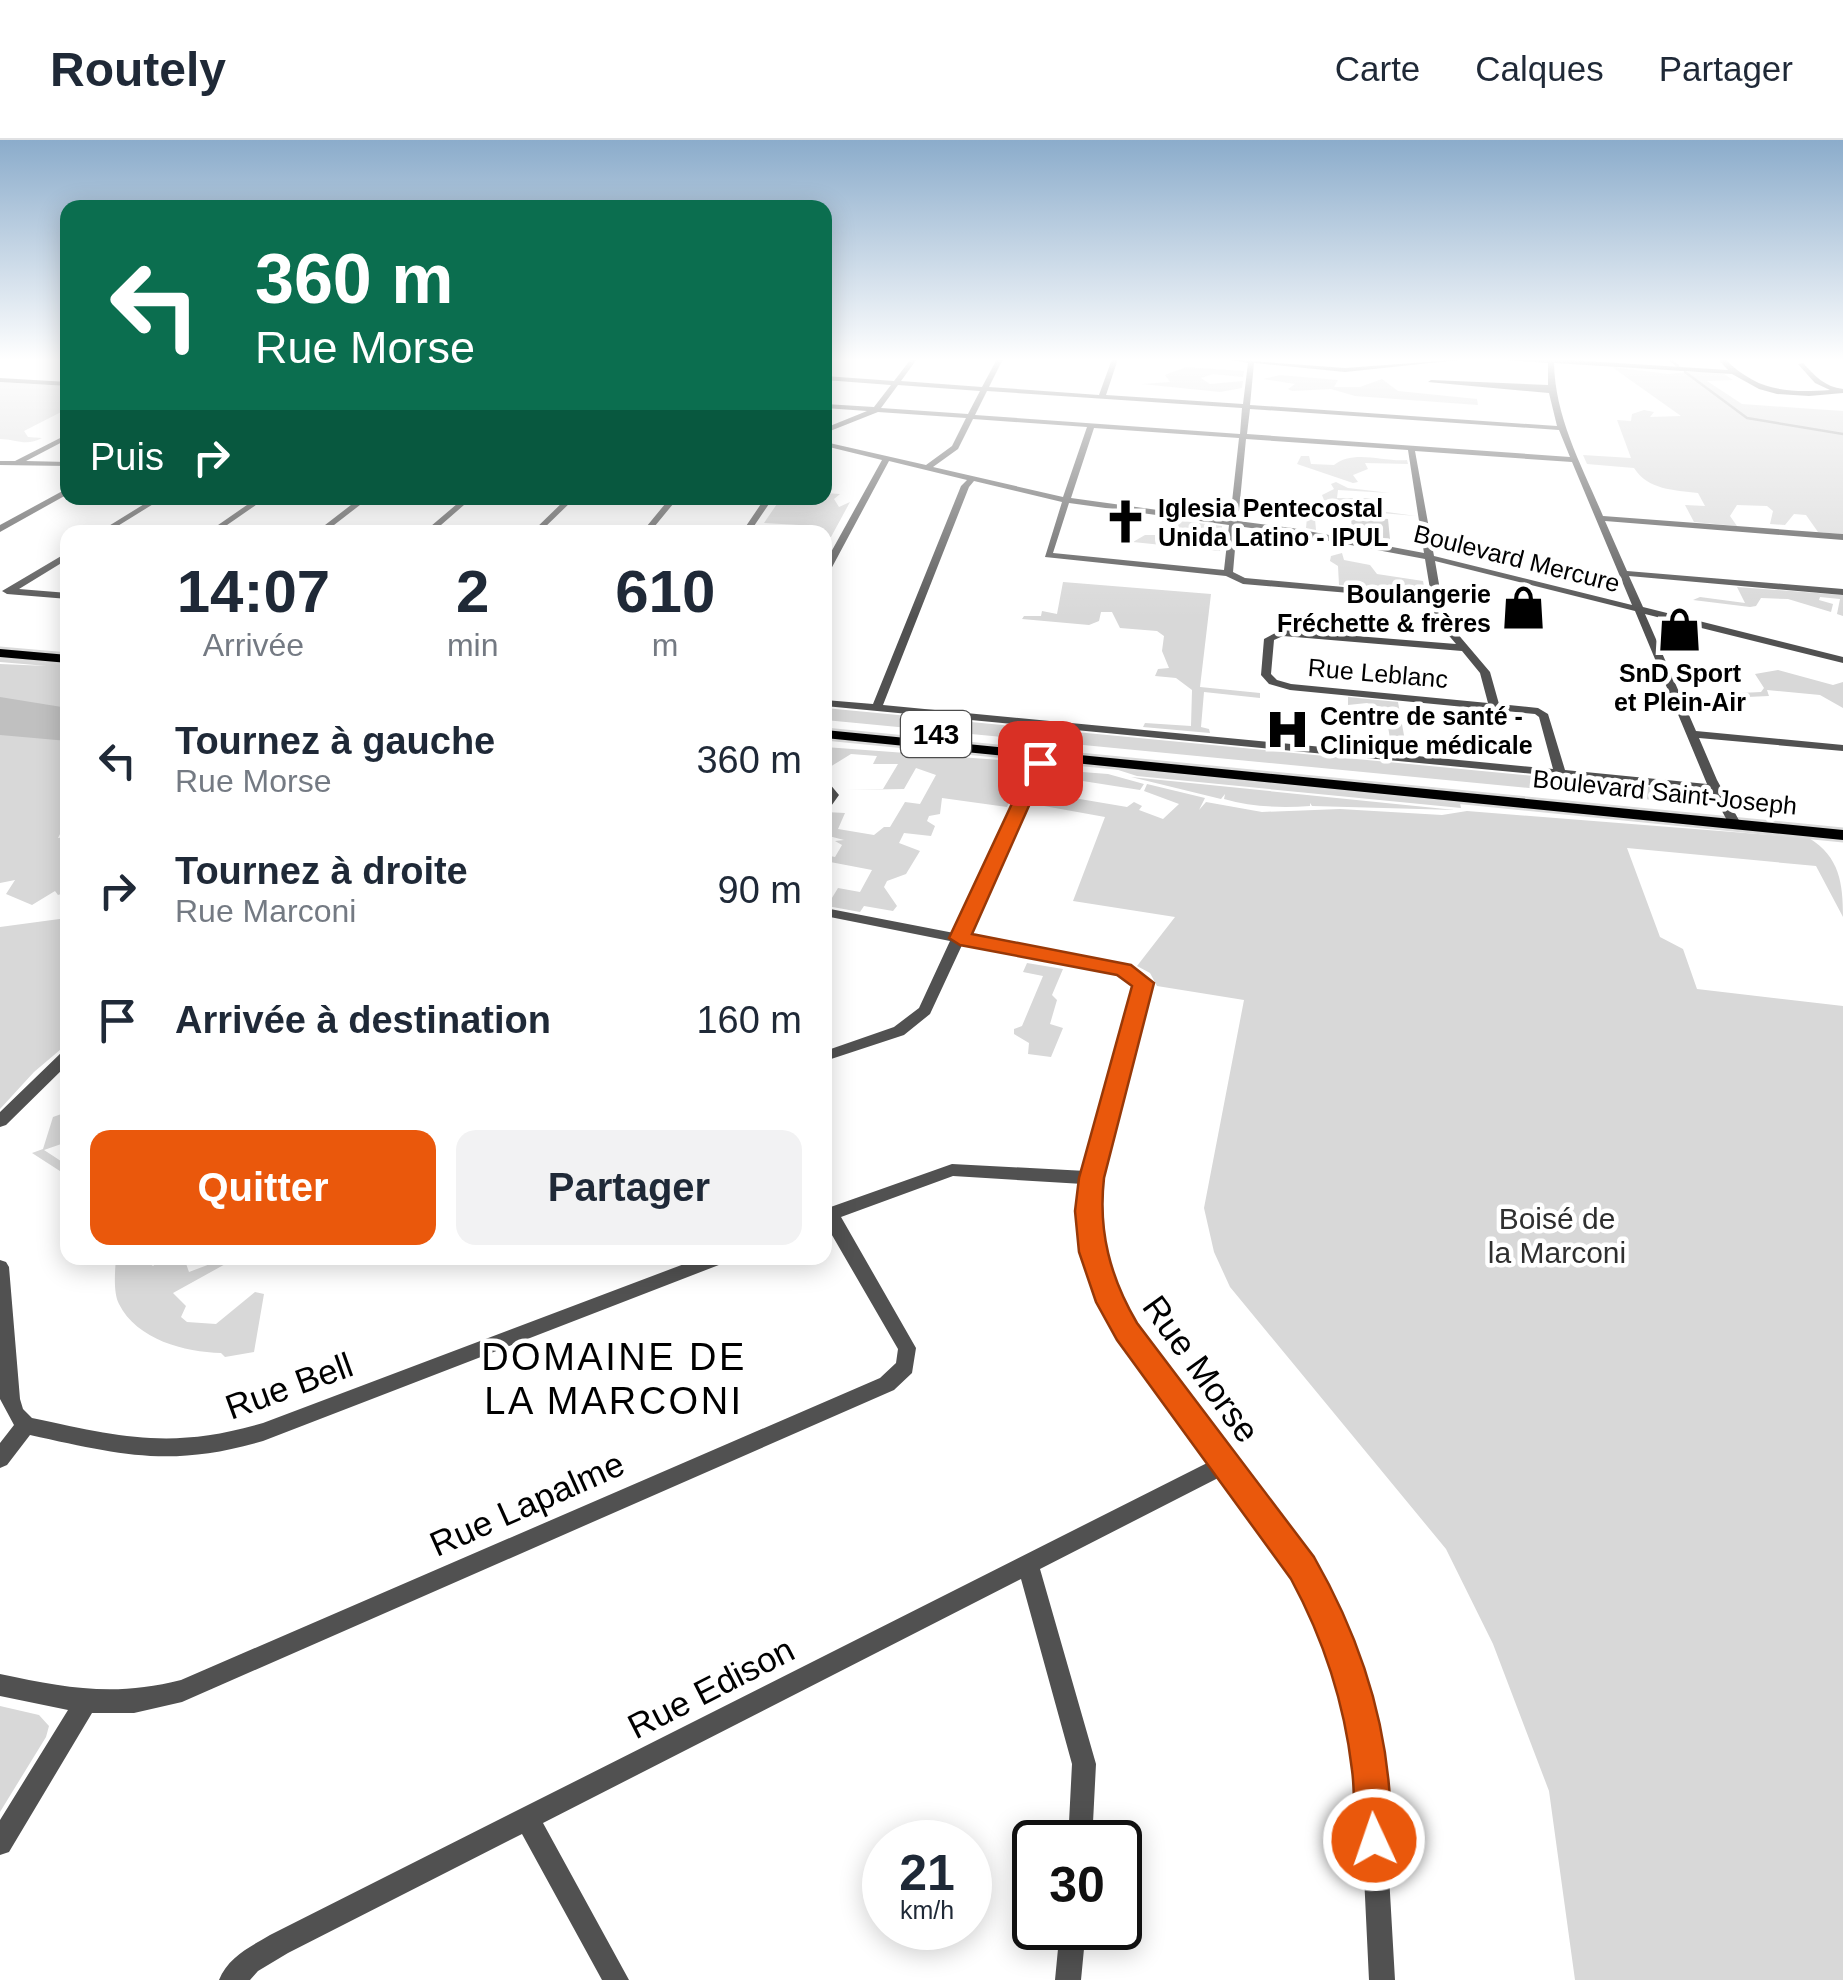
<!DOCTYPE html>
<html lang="fr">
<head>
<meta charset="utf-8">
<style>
  :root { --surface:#fff; --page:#f2f2f3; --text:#1f2937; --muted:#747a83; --line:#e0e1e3; --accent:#ea580c }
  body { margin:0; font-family:Helvetica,sans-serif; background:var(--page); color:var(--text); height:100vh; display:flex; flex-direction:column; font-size:38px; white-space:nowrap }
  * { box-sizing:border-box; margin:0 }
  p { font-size:32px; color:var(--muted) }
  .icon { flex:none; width:55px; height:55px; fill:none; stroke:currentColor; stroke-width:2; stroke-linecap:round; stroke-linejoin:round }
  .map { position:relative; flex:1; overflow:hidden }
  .sheet { position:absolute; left:60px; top:385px; width:772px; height:740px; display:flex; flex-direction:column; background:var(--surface); border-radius:20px; box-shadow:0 5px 25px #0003 }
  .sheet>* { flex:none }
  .guide { position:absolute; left:60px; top:60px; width:772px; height:305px; border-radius:20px; box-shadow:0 5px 25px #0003; background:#0b6e4f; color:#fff; overflow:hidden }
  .speed { position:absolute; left:862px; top:1680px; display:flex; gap:20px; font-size:50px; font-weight:700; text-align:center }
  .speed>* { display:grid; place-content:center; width:130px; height:130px; border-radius:50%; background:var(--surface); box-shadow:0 5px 25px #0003; line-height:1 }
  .speed small { font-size:25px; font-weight:400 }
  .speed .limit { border:5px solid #111; border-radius:15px; background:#fff; color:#111 }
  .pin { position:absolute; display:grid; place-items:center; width:85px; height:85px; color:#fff; margin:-42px; border-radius:20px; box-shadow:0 5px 15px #0006 }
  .me { position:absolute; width:110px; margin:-55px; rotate:357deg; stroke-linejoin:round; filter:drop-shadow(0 0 8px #0008) }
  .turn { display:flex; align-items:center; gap:35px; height:210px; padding:0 30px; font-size:45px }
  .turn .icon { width:130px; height:130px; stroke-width:2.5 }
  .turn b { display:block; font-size:70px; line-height:85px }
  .then { display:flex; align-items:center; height:95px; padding:0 30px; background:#0003; gap:20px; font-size:38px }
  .eta { display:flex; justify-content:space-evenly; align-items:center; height:170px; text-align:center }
  .eta b { font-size:60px; font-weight:700; line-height:70px }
  .primary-button { display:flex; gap:20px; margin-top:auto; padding:20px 30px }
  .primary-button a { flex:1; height:115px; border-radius:20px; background:var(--accent); color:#fff; font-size:40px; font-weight:700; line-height:115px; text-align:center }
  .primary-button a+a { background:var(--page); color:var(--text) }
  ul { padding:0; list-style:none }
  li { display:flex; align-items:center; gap:30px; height:130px; padding:0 30px }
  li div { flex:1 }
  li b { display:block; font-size:38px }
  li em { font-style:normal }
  header { display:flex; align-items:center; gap:60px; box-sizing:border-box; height:140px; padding:0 50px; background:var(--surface); border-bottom:2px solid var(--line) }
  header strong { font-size:48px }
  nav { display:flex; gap:55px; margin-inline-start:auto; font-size:35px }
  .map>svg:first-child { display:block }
</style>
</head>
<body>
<header>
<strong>Routely</strong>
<nav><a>Carte</a><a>Calques</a><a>Partager</a></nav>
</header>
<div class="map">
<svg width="1843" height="1840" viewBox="0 0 1843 1840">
  <rect width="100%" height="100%" fill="#fff"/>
  <path fill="#d8d8d8" d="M1186,227L1244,231L1243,237L1213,234L1201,238L1210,244L1243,241L1242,248L1220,252L1142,244L1170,242L1165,235Z
    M1612,227L1668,234L1702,231L1724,234L1733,240L1707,241L1742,264L1843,271V394L1818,392L1806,375L1794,374L1785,385L1770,384L1773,371L1767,366L1737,365L1730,376L1737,386L1694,382L1685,365L1705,366L1698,353C1674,350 1648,350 1634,328L1587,324L1583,315L1631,318L1617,280L1631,281L1632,274L1644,270L1654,272L1650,277L1681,276Z
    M1280,235L1338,240L1334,247H1360L1382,239L1398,251L1477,259L1478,265L1355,256L1331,249L1292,251L1288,249L1295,244L1263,239Z
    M0,242L67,246V269L24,291L28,297L42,298C26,307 16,299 0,299Z
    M1301,316H1309L1311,324L1334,325C1353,309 1383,322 1407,320L1408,324L1365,323L1368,329L1353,335L1358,342L1353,343L1297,324Z
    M1336,342L1348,348L1390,353L1338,350L1337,358H1369L1377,363L1351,367L1416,376L1346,370L1328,375L1326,379H1315L1316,390L1306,388L1308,368L1287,377L1273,376L1281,370V362L1333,363L1324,360L1322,355L1334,349L1331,344Z
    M825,353L840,354L834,359L839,367L850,362L831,397H825V392H796L799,385L764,383L781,358H825Z
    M1167,379L1222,386L1220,411L1133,402L1145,395H1163Z
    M1342,413L1344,420L1370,425L1377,434L1423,441L1425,451L1339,445L1338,426L1330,421L1331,416Z
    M1063,442L1211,454L1200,547L1260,553V558L1204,552L1201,587L1209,589L1210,593L1143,587L1145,583L1191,586L1192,550L1176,538L1155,536L1158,529L1169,528L1162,511L1164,496L1157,491L1120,488L1112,472H1101L1099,481L1089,485L1022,479L1024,476H1041L1042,471L1057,474Z
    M1737,447L1843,455V476L1837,474L1840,459L1820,457L1819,460L1833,464L1831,472L1788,459L1761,458L1756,466L1750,467L1693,460L1700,457L1745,463Z
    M0,518L67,524V680L58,698L67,697V752L58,755L55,751L32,765L6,754L15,740L0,743V524L47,526L0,522Z
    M1778,530L1833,545L1843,542V568L1820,555L1767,550L1769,556L1747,557L1740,553L1761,552L1764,548L1755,534Z
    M1348,557L1398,562L1407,612L1380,609L1381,605H1391L1385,568L1367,563L1348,565Z
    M825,568L1701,652L1712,661L1706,665L825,580Z
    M825,607L1000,620L1015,621L1025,630L1007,667L942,658L940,674L929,676L927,681L935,686L931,696L904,693L899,703L920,711L906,734L887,741L884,747L897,766L893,771L864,766L860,772L827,766L838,748L860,752L872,730L825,721V715L835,717L842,705L835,701L844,700L825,695V672L845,673L838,689L874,695L884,687H890L905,662L920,664L936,635L916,628L904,649L845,650L883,649L898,624H873L877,616L851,614L825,630Z
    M1112,628L1460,663L1461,668L1137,636Z
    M1056,630L1108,634L1144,644L1140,650L1070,639L1064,642L1044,639Z
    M1131,637L1455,670L1312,666L1310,663V666C1281,668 1251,667 1224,659L1225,654L1221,659Z
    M1147,644L1205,658L1199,670L1206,662L1262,672L1340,669L1442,675L1467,671L1809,698C1840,717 1843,744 1843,777L1816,726L1627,708L1660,797L1683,809L1697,849L1843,866V1840H1575L1549,1651L1493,1504L1446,1409L1230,1147L1214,1112L1204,1068L1244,860L1157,846L1150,833L1137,826L1175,777L1073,761L1105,677L1033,664L1040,647L1061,651L1062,656L1127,667L1134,662L1142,666L1139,670L1163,679L1179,664L1144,651Z
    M67,778V904L34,932L0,969V787Z
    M1027,823L1063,829L1052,855L1057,860L1050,884L1063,888L1051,917L1028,914L1029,903L1014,894V889L1022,886L1043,836L1023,832Z
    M67,972V1002L44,1010L67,1025V1031L63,1033L32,1013L43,1009L53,977Z
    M116,1118H141L153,1126L163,1118H184L189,1132L226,1118L229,1122L173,1153L186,1166L181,1177L187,1182L216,1184L255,1152L264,1154L254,1212L225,1217L221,1213C185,1212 137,1200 119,1164C113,1153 115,1131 116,1118Z
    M0,1566L39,1575L49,1586L46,1597L0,1672Z"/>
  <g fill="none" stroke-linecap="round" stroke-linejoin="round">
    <path stroke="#9f9f9f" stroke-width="2.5" d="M1669,219L1678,226
      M1685,232L1747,278L1843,294"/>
  </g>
  <path fill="#c0c0c0" d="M1351,376L1388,379L1390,399L1352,393Z
    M0,557L68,568V601L0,595Z"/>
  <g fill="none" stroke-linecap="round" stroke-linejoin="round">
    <defs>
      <path id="major" d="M0,509L68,515V523L0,517Z
        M825,590L1843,690V700L825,598Z"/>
    </defs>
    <use href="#major" stroke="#dbdbdb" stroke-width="5"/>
    <path fill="#515151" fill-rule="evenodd" d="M911,219H917L901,241L982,247L997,219H1003L989,247L1099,255L1112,219H1118L1106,255L1243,264L1248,223L1225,219L1345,228L1468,219L1345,232L1254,223L1250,265L1557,286L1549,253L1428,242L1431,240L1548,245V223L1491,219H1554L1728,230L1718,219H1725C1757,251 1786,253 1830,250L1815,243L1798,224L1803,223C1815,236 1825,247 1843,249V253L1809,256L1777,254L1759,249L1732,234L1554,223C1555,278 1582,326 1603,376L1843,394V400L1605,381L1627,431L1843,449V455L1629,436L1643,467L1843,517V523L1645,474L1696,591L1843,605V611L1699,598L1717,640L1741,684L1735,688L1729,684L1711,651L825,566V560L873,564L961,346L967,340L889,321L830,431L825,434V423L882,320L825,306V302L926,325L952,306L966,278L878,272L825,293V288L867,271L825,268V264L874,267L891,245L825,240V236L894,241ZM898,245L980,251L968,274L881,268ZM987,251L1242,268L1240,294L975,275ZM1250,269L1559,290L1570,317L1247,294ZM973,279L1087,287L1063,357L933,327L958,309ZM1094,288L1239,298L1230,380L1071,358ZM1246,299L1408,310L1424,413L1292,388L1238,381ZM1415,311L1572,322L1632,465L1434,416ZM974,341L1062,362L1045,417L1226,436L1243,444L1432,460L1435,479L1456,504L1281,490L1264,499L1261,535L1269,544L1290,550L1535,574L1539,577L1553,629L883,565L969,347ZM1069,363L1229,385L1224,430L1053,413ZM1237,386L1292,394L1425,419L1431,455L1245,438L1233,432ZM1435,421L1635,471L1707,644L1565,630L1548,574L1538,568L1499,564L1490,532L1445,479ZM1283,496L1462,511L1480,533L1488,563L1291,544L1277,540L1271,534L1274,500Z
      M0,238L68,242V246L0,242Z
      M68,294V299L26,321L68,322V326L0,325V321H15Z
      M68,348V354L0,392V385Z
      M154,358H163L108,392H99Z
      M257,358H266L217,392H208Z
      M360,358H369L325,392H316Z
      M464,358H472L433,392H424Z
      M567,358H575L540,392H532Z
      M670,358H678L650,392H642Z
      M765,358H773L750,392H742Z
      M68,412V419L19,449L68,453V459L7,454L2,451Z
      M1047,602L1053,605L966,795L1123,826L1150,843L1100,1038L1099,1059L1104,1118L1117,1155L1133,1186L1309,1421L1354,1511L1370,1567L1383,1631L1395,1840H1369L1359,1631L1348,1567L1333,1514L1295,1435L1222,1336L1040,1429L1096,1624L1092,1702H1068L1072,1624L1021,1439L543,1683L629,1840H602L522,1694L288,1813L258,1831L250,1840H219C228,1817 250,1807 270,1795L1211,1321C1149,1235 1073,1158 1083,1044L953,1036L841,1077L916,1208L912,1233L894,1250L182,1562L134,1573H92L9,1712L0,1715V1680L68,1570L0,1556V1534C65,1548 115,1557 181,1540L880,1238L896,1223L898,1209L825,1083V1069L952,1024L1086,1031L1136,845L1119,834L963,803L930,874L904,895L825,921V911L894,887L919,868L950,801L825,776V768L954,793L1041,605Z
      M825,642L829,643L839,655L829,669L825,670L827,655Z
      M68,910V924L6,985L0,987V972L63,911Z
      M700,1118H727L724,1123L263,1301C171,1328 121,1315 30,1295L7,1325L0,1328V1303L14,1285L0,1259V1120L6,1122L9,1127L20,1259L23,1269L32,1278C121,1297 172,1310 263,1283Z
      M1060,1788H1086L1081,1840H1055Z"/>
    <use href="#major" fill="#000" fill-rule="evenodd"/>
  </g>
  <linearGradient id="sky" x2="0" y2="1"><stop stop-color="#8baccb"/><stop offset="0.46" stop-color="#fff"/><stop offset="1" stop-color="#fff" stop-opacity="0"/></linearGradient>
  <rect width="1843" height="477" fill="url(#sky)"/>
  <path fill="#ea580c" stroke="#983908" stroke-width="2.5" d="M1040,618L1048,623L972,794L1131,825L1154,843L1104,1038C1098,1091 1110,1137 1137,1183L1314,1417C1357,1492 1385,1573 1390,1660C1392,1679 1395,1696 1388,1714L1374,1719L1361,1714C1351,1687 1356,1657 1352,1630C1344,1561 1324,1500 1291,1439L1117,1200L1096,1162L1079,1112L1075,1071L1079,1038L1132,846L1117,835L960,805L949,798L1031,623Z"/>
  <defs>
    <symbol id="church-bare" viewBox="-9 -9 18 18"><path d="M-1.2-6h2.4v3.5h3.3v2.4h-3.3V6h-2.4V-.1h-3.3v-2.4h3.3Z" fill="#000" stroke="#fff" stroke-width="2.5" paint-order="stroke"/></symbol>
    <symbol id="shop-bare" viewBox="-9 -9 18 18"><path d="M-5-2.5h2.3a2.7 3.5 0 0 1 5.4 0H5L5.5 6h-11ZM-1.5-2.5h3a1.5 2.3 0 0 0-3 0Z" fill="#000" stroke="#fff" stroke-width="2.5" paint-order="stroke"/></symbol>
    <symbol id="hospital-bare" viewBox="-9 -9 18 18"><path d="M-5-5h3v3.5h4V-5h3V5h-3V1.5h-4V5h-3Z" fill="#000" stroke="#fff" stroke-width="2.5" paint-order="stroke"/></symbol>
  </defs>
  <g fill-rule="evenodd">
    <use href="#church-bare" x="1094" y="350" width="63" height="63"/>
    <use href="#shop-bare" x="1492" y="436" width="63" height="63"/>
    <use href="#shop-bare" x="1648" y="458" width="63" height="63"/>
    <use href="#hospital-bare" x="1256" y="558" width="63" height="63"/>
  </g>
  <g text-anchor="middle" stroke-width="9" stroke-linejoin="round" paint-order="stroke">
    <g font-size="25" font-weight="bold" fill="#000" stroke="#fff" text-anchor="start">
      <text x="1158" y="377">Iglesia Pentecostal<tspan x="1158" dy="29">Unida Latino - IPUL</tspan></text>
      <text x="1491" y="463" text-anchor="end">Boulangerie<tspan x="1491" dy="29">Fréchette &amp; frères</tspan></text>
      <text x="1680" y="542" text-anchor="middle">SnD Sport<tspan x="1680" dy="29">et Plein-Air</tspan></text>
      <text x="1320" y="585">Centre de santé -<tspan x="1320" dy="29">Clinique médicale</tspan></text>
    </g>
    <g font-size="25" fill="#000" stroke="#fff">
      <text transform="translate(1517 418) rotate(14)" y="9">Boulevard Mercure</text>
      <text transform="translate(1378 533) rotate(5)" y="9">Rue Leblanc</text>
      <text transform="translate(1665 652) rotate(6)" y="9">Boulevard Saint-Joseph</text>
    </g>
    <rect fill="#fff" stroke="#4c4c4c" stroke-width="2.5" x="901" y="571" width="70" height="46" rx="8"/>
    <g font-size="28" font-weight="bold" fill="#000">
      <text x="936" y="604">143</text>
    </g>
    <g font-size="30" fill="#2f2f2f" stroke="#fff">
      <text x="1557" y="1089">Boisé de<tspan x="1557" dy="34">la Marconi</tspan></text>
    </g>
    <g font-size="35" fill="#000" stroke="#fff">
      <text transform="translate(1201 1229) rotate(54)" y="12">Rue Morse</text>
      <text transform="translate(289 1246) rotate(-20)" y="12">Rue Bell</text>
      <text transform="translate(527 1364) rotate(-24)" y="12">Rue Lapalme</text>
      <text transform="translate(711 1548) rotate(-27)" y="12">Rue Edison</text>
    </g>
    <g font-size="38" letter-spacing="2.5" fill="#000" stroke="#fff">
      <text x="614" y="1230">DOMAINE DE<tspan x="614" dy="44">LA MARCONI</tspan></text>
    </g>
  </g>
</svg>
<div class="speed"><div>21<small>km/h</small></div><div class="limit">30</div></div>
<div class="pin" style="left:1040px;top:623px;background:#d93025"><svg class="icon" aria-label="arrive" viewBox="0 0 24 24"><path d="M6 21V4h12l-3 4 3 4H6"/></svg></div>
<svg class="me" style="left:1374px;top:1700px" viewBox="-20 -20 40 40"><circle r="17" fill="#ea580c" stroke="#fff" stroke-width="3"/><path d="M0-11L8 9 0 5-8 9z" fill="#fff"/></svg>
<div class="guide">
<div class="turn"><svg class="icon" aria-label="left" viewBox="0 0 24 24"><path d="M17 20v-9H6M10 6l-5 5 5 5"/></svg><div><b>360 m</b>Rue Morse</div></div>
<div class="then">Puis<svg class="icon" aria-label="right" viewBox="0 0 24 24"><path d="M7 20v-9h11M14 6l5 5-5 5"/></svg></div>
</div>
<section class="sheet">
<div class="eta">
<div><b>14:07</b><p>Arrivée</p></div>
<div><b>2</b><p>min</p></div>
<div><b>610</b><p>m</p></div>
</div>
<ul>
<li><svg class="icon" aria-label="left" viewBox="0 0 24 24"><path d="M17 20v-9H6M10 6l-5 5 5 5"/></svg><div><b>Tournez à gauche</b><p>Rue Morse</p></div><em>360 m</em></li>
<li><svg class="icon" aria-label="right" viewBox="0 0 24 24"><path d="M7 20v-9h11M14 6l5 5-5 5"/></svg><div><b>Tournez à droite</b><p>Rue Marconi</p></div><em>90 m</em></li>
<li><svg class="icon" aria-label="arrive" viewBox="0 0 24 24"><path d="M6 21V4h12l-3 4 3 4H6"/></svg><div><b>Arrivée à destination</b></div><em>160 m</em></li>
</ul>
<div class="primary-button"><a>Quitter</a><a>Partager</a></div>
</section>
</div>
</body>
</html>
